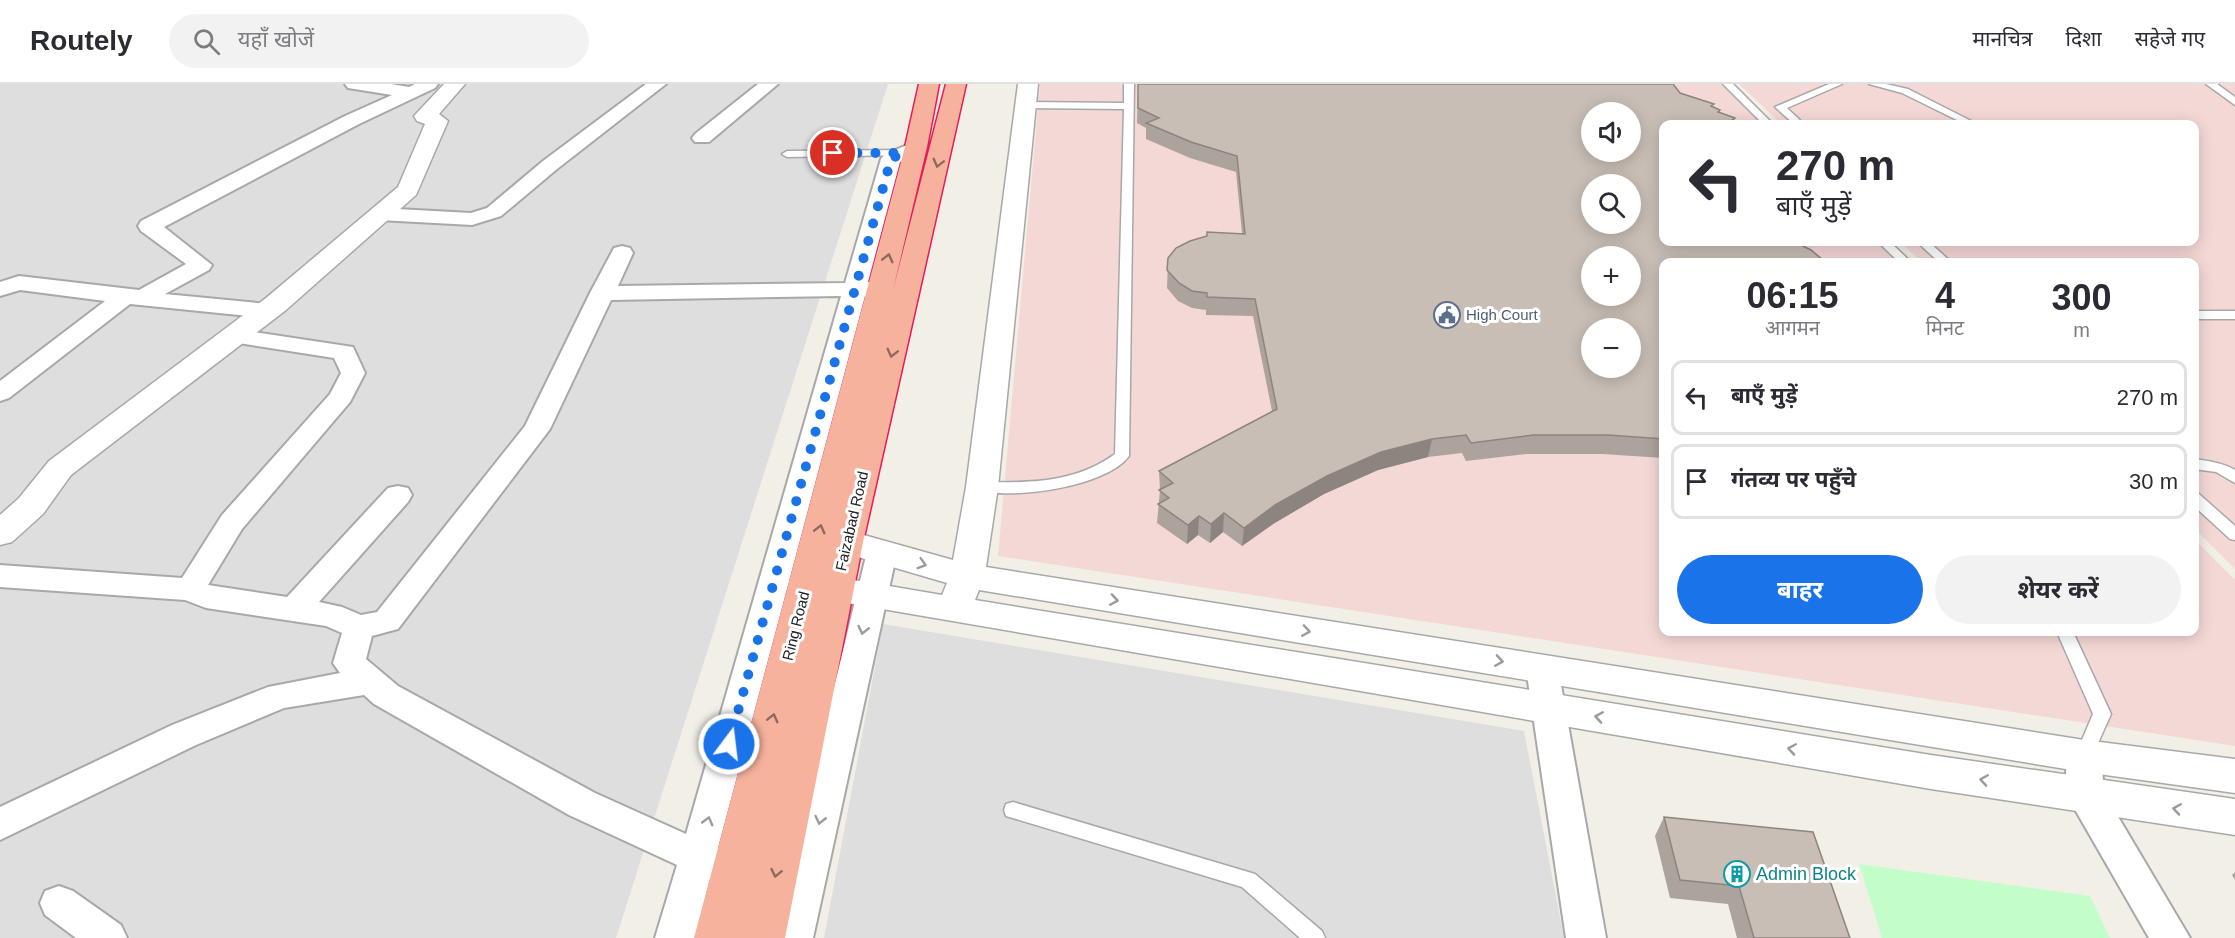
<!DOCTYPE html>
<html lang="hi">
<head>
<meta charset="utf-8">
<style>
  :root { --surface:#fff; --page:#f2f2f3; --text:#2b2b33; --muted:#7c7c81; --line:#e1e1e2; --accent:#1a73e8 }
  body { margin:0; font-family:Arial,"Noto Sans Devanagari",sans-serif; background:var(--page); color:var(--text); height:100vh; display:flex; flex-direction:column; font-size:22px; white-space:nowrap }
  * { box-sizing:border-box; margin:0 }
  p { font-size:20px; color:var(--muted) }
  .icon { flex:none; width:33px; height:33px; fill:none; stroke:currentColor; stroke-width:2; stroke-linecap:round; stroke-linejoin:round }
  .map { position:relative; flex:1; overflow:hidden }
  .panel { position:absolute; left:1659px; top:174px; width:540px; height:378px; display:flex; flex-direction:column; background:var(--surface); border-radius:12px; box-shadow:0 3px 15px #0003 }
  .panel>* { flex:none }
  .hud { position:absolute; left:1659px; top:36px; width:540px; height:126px; border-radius:12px; box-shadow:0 3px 15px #0003; background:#fff; color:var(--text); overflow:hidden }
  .controls { position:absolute; left:1581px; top:18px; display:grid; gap:12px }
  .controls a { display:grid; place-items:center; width:60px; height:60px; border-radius:50%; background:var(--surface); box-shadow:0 3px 15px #0003; font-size:30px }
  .pin { position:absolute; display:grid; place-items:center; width:51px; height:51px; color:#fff; margin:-26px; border:3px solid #fff; border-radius:50%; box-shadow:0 2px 6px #0007 }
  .me { position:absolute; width:66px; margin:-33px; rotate:15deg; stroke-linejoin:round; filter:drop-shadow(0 0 4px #0008) }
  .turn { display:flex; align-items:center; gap:21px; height:126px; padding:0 18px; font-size:27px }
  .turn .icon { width:78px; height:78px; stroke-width:2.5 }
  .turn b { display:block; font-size:42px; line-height:51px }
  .eta { display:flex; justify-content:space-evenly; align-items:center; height:102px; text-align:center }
  .eta b { font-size:36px; font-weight:700; line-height:42px }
  .primary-button { display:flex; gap:12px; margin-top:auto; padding:12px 18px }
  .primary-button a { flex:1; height:69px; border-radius:36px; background:var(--accent); color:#fff; font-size:24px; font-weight:700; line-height:69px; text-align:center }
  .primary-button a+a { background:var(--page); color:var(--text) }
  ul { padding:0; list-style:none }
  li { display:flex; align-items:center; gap:18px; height:75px; margin:0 12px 9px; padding:0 6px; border:3px solid var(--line); border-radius:12px }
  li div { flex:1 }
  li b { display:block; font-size:22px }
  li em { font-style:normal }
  header { display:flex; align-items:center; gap:36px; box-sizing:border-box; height:84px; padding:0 30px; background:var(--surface); border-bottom:2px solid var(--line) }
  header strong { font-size:28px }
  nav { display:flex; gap:33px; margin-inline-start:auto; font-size:21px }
  .search { width:420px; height:54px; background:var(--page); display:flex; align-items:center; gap:15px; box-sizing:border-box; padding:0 21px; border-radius:33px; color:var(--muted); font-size:22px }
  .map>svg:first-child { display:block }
</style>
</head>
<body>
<header>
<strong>Routely</strong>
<div class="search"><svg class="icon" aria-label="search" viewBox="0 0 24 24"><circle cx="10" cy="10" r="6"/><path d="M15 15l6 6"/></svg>यहाँ खोजें</div>
<nav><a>मानचित्र</a><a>दिशा</a><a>सहेजे गए</a></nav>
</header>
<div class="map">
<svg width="2235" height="854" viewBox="0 0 2235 854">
  <rect width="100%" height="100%" fill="#f2efe7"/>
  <path fill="#dfdede" d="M0,0H888L616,854H0Z
    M883,540L1524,647L1564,854H824Z"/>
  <path fill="#f4d8d6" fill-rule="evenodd" d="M1040,0H1733L1774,40H1664V158H1892L1913,178H1664V548H2194L2195,456L2235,496V662L998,472ZM1592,28H1630V68H1592ZM1592,100H1630V140H1592ZM1592,172H1630V212H1592ZM1592,244H1630V284H1592Z
    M1739,0H2235V485L2195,445L2194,178H1922L1900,158H2194V40H1781Z"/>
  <path fill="#c3feca" d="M1859,780L2090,812L2110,854H1882Z"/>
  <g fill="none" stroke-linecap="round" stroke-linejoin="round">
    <defs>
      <path id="service" d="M1124,0H1134L1129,372C1106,403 1013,416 977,406L975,403L982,398C1030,399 1075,399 1115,370L1124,25L1026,24L1021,21L1026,18L1124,19Z
        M1723,0H1733L1773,40H1763Z
        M1829,0H1842L1787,24L1804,40H1794L1775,23Z
        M1869,0H1886L1908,5L1977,40H1965L1902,9Z
        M2206,0H2217L2235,13V21Z
        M903,66L908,69L907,71L787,73L782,70L787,67Z
        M1878,158H1890L1911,178H1899Z
        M1917,158H1929L1951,178H1939Z
        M2194,227H2235V235H2194Z
        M2194,375C2209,377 2223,379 2235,386V399L2216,388L2194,385Z
        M2194,408L2199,410L2235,442V456L2230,455L2194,422Z
        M2057,548H2073L2111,630L2090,677L2084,679L2078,677L2075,672L2093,630Z
        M1013,718L1255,790L1322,847L1325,854H1300L1242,803L1006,732L1004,726L1006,720Z"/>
      <path id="minor" d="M345,0H391L409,3L415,0H438L435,4L359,40L164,143L212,181L209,186L165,210L268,220L276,222L280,227L276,232L268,234L130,220L9,314L0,317V297L105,217L20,206L0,212V198L19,192L139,206L186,180L141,147L138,142L141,137L345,32L392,11L348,4Z
        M646,0H666L557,85L501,132L472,141L379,136L372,134L369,130L372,126L379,124L471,129L487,124L543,77Z
        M758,0H778L709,58H695L692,54L695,50Z
        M916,57L923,59L926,63L923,67L900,78L868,198L880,200L883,205L880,210L865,212L718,764L729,769L735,781L729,793L716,798L710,795L695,854H655L677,781L569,731L374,620L364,611L284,624L196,661L0,756V723L172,641L268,603L340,589L333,579L342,549L326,542L206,524L185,516L0,503V481L182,494L222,431L330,310L341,289L334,274L226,257L223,252L226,247L235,245L353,263L365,289L350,318L242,445L208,501L287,513L388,404L398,402L408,404L412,411L408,418L319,518L342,523L361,531L377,528L525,342L590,209L614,164L622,162L630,164L633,169L618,202L845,199L881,75L884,71ZM841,212L686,750L595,709L398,602L366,575L372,552L398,545L550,345L611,216Z
        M882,458L892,461L897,468L813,854H773L867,468L872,461Z
        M1542,572L1553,575L1558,584L1606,854H1566L1526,584L1531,575Z
        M2084,658L2096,662L2101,672L2104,709L2190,854H2149L2073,722C2065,705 2063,679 2072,662Z
        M59,802L73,807L121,841L127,854H76L45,831L40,819L45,807Z"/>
      <path id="tertiary" d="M444,0H465L439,30L448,37L416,111L286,226L71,391L43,430L12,458L0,461V431L19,414L49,377L266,214L398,103L425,40L417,37L414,32Z
        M1018,0H1038L998,403L986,483L2084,656L2235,675V709L2084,688L979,506L975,516L1931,671L2235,715V751L1931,705L824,515L818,506L824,497L836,493L942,511L947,499L834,466L829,458L834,450L846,446L953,476L966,403Z"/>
      <path id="trunk" d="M919,0H939L927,63L893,206L946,0H966L863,458L785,854H694L905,63Z"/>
    </defs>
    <use href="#service" stroke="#a8a8a8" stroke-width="3"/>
    <use href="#minor" stroke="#a8a8a8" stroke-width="4"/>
    <use href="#tertiary" stroke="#a8a8a8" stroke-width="3"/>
    <use href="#trunk" stroke="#e91b5a" stroke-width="3"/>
    <use href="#service" fill="#fff" fill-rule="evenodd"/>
    <use href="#minor" fill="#fff" fill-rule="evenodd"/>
    <use href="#tertiary" fill="#fff" fill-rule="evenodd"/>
    <use href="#trunk" fill="#f6b29c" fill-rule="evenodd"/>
  </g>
  <path fill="#aca39d" d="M1138,0L1680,9L1720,26L1719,29L1664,40V374L1602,370H1527L1466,377L1462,369L1428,373L1378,386L1324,410L1273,440L1242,462L1223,448L1210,459L1198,451L1187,460L1157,439L1160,406L1159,387L1272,327L1253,232L1206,231V226L1192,224L1178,217L1167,204L1168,174L1242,149L1236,88L1190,74L1146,55V44L1137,39Z
    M1664,733L1850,854H1737L1728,820L1670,814L1655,752Z
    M2235,788V796L2232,791Z"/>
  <path fill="#8c857f" d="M1735,34L1733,40H1726Z
    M1432,355L1428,373L1378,386L1324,410L1273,440L1242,462L1244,444L1275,421L1327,392L1381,368Z
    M1224,429L1223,448L1210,459L1211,440Z
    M1199,432L1198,451L1187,460L1188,441Z"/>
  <path fill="#c8beb6" stroke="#8c857f" stroke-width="1.5" fill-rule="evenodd" d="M1138,0H1673L1680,9L1714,20L1711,22L1720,26L1718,28L1735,34L1726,40H1728H1664V158H1775L1797,159L1811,166L1823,176L1824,178H1664V355L1608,351H1533L1471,359L1466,351L1432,355L1381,368L1327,392L1275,421L1244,444L1224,429L1211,440L1199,432L1188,441L1158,420L1169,414L1159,406L1173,399L1159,387L1277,325L1255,215L1207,213V209L1192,207L1179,199L1167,186L1168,174L1176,164L1190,157L1207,152V148L1245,150L1237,72L1191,58L1146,39L1159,34L1138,24ZM1592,28H1630V68H1592ZM1592,100H1630V140H1592ZM1592,172H1630V212H1592ZM1592,244H1630V284H1592Z
    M1664,733L1813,748L1850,854H1754L1739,802L1680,796Z"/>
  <defs><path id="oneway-chevron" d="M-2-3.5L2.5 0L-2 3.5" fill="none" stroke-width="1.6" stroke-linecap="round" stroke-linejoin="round" transform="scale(1.5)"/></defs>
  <g stroke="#8c6a5e">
    <use href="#oneway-chevron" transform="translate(938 79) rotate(104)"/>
    <use href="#oneway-chevron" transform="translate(888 174) rotate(-76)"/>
    <use href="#oneway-chevron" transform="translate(892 269) rotate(104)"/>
    <use href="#oneway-chevron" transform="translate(820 445) rotate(-76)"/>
    <use href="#oneway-chevron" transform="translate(773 634) rotate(-76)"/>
    <use href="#oneway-chevron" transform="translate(776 789) rotate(102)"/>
  </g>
  <g stroke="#9b9b9b">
    <use href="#oneway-chevron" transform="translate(922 480) rotate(16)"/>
    <use href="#oneway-chevron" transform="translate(1114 516) rotate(9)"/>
    <use href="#oneway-chevron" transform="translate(863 546) rotate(103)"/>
    <use href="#oneway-chevron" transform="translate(1306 547) rotate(9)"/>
    <use href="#oneway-chevron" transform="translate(1499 577) rotate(9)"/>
    <use href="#oneway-chevron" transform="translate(1599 633) rotate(-171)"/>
    <use href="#oneway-chevron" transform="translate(1792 665) rotate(-171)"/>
    <use href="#oneway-chevron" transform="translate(1984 696) rotate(-171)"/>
    <use href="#oneway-chevron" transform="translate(2177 725) rotate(-171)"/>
    <use href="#oneway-chevron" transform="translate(820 736) rotate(103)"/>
    <use href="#oneway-chevron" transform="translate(708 737) rotate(-75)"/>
  </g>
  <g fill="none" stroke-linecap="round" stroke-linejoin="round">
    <path stroke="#1a73e8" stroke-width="10" stroke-dasharray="0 18" d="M729,660L891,75L903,69H833"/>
  </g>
  <defs>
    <symbol id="civic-ring" viewBox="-11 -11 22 22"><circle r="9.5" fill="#fff" stroke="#5c6f8a" stroke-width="1.5"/><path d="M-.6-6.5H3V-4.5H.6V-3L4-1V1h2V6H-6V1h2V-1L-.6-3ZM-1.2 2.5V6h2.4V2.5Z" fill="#5c6f8a"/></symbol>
    <symbol id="building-ring" viewBox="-11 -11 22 22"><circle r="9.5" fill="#fff" stroke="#0f9aa8" stroke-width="1.5"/><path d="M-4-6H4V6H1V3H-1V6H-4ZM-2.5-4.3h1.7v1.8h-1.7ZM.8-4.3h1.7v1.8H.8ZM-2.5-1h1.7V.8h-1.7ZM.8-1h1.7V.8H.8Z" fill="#0f9aa8"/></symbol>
  </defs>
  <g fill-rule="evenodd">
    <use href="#civic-ring" x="1432" y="216" width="30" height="30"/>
    <use href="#building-ring" x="1722" y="775" width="30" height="30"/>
  </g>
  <g text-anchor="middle" stroke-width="6" stroke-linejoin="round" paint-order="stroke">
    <g font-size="15" fill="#4e5e75" stroke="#fff" text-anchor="start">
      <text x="1466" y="236">High Court</text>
    </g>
    <g font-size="15" fill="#212121" stroke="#fff">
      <text transform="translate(852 437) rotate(-77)" y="5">Faizabad Road</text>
      <text transform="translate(796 542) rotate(-76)" y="5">Ring Road</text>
    </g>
    <g font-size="18" fill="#0d838f" stroke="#fff" text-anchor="start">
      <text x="1756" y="796">Admin Block</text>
    </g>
  </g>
</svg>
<div class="controls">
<a><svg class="icon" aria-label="sound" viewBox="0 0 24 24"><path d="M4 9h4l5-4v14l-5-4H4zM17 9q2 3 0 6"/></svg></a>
<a><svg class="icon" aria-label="search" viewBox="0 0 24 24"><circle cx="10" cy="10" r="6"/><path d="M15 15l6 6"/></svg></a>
<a>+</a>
<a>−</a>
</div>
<div class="pin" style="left:833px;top:69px;background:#d93025"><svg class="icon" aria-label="arrive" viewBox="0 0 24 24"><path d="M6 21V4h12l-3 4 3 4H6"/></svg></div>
<svg class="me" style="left:729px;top:660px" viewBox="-20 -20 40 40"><circle r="17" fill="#1a73e8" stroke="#fff" stroke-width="3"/><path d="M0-11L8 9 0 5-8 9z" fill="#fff"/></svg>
<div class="hud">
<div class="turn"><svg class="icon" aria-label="left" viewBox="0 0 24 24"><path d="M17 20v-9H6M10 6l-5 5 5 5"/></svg><div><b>270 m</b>बाएँ मुड़ें</div></div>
</div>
<section class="panel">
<div class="eta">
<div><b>06:15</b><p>आगमन</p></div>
<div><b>4</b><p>मिनट</p></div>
<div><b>300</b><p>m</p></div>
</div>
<ul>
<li><svg class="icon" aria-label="left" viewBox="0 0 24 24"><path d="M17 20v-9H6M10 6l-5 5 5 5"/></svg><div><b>बाएँ मुड़ें</b></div><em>270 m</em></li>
<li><svg class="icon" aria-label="arrive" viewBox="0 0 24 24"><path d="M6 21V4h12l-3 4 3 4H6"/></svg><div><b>गंतव्य पर पहुँचे</b></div><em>30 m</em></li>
</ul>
<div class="primary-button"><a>बाहर</a><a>शेयर करें</a></div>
</section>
</div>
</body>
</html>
